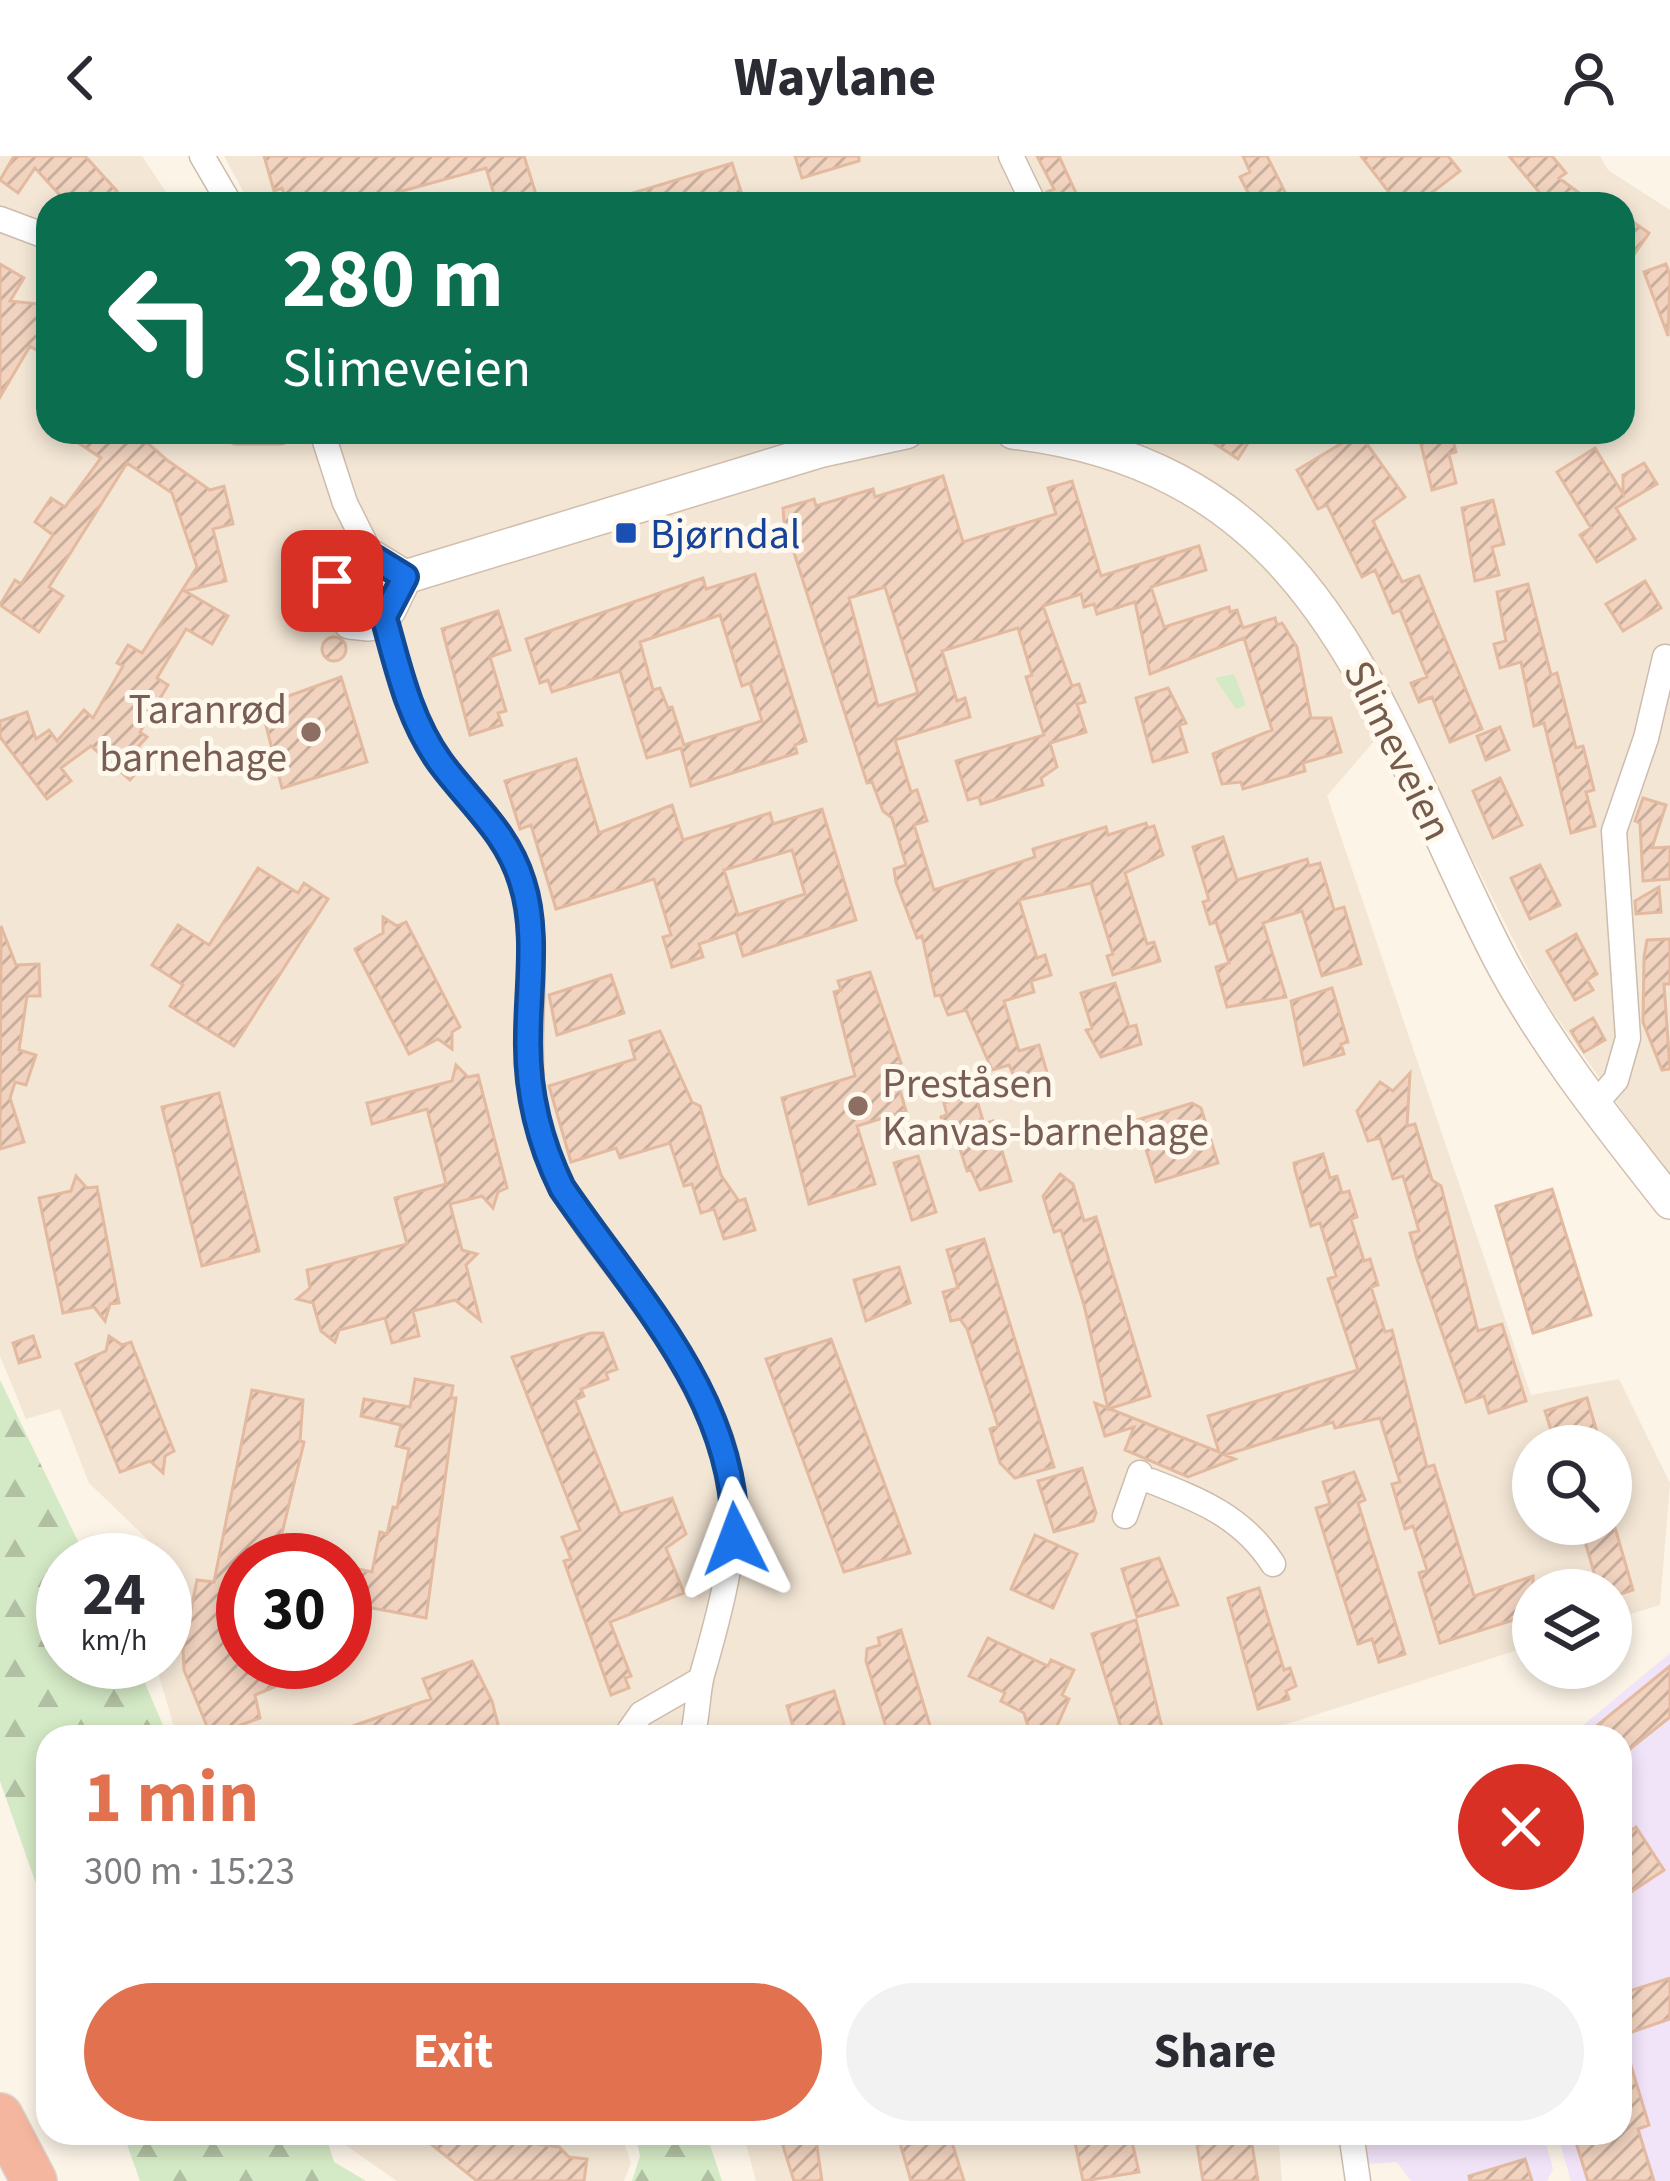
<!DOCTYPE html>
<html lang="en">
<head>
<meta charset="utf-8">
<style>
  :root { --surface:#fff; --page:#f2f2f3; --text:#2b2b33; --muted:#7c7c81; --accent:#e2714f }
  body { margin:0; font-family:"Source Sans 3",sans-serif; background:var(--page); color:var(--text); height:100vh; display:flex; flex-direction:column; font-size:45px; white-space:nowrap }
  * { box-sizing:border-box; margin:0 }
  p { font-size:39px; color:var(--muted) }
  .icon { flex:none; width:66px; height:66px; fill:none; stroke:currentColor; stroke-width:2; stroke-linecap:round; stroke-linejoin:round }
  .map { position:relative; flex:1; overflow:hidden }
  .sheet { position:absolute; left:36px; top:1569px; width:1596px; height:420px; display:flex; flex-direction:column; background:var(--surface); border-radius:36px; box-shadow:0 6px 18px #0003 }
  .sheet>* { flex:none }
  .top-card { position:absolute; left:36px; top:36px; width:1599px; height:252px; border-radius:36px; box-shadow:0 6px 18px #0003; background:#0b6e4f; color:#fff; overflow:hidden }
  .fabs { position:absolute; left:1512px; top:1269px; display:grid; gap:24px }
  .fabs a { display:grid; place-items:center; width:120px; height:120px; border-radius:50%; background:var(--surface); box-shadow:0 6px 18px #0003; font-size:60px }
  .speed { position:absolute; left:36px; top:1377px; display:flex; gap:24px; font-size:60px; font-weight:700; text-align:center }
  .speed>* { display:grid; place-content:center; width:156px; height:156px; border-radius:50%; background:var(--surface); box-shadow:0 6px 18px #0003; line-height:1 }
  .speed small { font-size:30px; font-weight:400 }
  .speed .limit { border:18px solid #d22; background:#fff; color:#111 }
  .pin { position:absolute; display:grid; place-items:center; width:102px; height:102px; color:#fff; margin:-51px; border-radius:24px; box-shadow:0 6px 18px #0006 }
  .me { position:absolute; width:132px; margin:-66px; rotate:357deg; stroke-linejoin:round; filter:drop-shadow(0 0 9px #0008) }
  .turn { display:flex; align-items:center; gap:42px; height:252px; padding:0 48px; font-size:54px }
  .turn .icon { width:156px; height:156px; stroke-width:2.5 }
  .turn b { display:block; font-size:84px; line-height:102px }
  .round { display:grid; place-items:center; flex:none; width:126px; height:126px; border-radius:63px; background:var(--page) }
  .summary { display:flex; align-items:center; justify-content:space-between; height:204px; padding:0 48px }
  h1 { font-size:72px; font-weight:700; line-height:90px; color:var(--accent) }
  .cta { display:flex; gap:24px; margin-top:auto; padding:24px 48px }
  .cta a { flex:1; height:138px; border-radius:72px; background:var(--accent); color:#fff; font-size:48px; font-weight:700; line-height:138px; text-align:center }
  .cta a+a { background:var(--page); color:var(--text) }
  header { display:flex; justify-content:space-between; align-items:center; height:156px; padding:0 48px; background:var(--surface); font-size:54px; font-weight:700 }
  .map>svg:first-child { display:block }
</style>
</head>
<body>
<header><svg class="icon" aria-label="back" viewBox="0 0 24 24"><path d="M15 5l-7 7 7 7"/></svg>Waylane<svg class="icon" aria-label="person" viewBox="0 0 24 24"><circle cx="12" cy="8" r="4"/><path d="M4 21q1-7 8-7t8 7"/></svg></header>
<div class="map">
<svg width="1670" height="2025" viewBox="0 0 1670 2025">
  <defs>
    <pattern id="forest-firs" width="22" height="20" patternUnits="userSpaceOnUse" patternTransform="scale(3)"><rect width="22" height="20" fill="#d4e9c5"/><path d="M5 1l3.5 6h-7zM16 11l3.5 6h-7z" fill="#b1c0a2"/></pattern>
    <pattern id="building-hatch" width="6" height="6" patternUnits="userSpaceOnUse" patternTransform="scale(3)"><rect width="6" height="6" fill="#f1d3bf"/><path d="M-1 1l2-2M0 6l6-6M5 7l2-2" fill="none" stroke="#c8ae9d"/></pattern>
  </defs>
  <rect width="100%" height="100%" fill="#fcf4e7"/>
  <path fill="#f3e6d5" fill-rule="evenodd" d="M0,0H142L174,48H48V276H1623V48H250L224,0H1600L1608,14L1670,54V1022L1541,839L1399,556L1327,640L1531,1239L1619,1223L1670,1327L1660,1449L1611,1464V1434H1533V1489L1247,1581H177L155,1506H165L167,1402L89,1327L60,1253L26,1263L0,1200ZM1533,1290H1611V1368H1533ZM243,1404H345V1506H243Z
    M328,1977H621L631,2007L624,2025H397Z
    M743,1977H1278L1282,2025H756Z"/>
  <path fill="#f1e3f8" d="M1670,1497V2025H1571L1557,1977H1620V1581H1569Z
    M1362,1977H1543L1553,2013L1547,2025H1411L1397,2006L1367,2008Z"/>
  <path fill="url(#forest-firs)" d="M0,1224L87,1404H63V1506H136L168,1581H48V1762L0,1625Z
    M123,1977H325L334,2006L366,2025H140Z
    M635,1977H706L722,2025H632L640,2000Z"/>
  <path fill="#d4e9c5" d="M1234,518L1246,549L1236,553L1215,522Z"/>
  <path fill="url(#building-hatch)" stroke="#e3baa0" stroke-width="3" fill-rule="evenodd" d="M14,0H85L117,35L103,48H68L35,12L18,37L0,24Z
    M264,0H524L539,48H497L486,12L355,48H287L282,32L274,35Z
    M795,0H859V5L802,22Z
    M1037,0H1059L1081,48H1050L1047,36L1054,33Z
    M1243,0H1267L1291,48H1254L1240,21L1250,16Z
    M1361,0H1448L1460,15L1417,48H1398Z
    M1509,0H1552L1566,17L1559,22L1594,48H1549Z
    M732,7L745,48H614L613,43Z
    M1623,59L1649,77L1623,114Z
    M0,108L24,122L10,145L48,149V201L30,190L0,241Z
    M1666,108L1670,119L1668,180L1644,116Z
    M62,276H151L145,285L167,304L210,334L224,330L233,368L213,373L226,425L185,435L228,460L212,488L186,473L157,522L168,529L140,576L147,581L138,591L150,602L130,624L91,590L61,612L71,625L47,643L0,581V565L27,556L36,583L49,574L57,585L84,554L93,562L123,510L117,507L128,489L142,497L197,411L172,337L127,307L49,431L63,440L39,476L0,449L15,424L21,428L53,379L35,366L51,342L65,351L101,302Z
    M1197,276H1255L1238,303Z
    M1418,276H1451L1456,296L1449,298L1456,327L1432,334Z
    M1359,277L1405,341L1373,365L1402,426L1419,420L1482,573L1450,586L1432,541L1419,546L1411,527L1427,521L1400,454L1393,457L1375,414L1362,421L1327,349L1318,353L1297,314Z
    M1595,292L1623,338V319L1644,307L1657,328L1616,352L1635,383L1597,406L1580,379L1591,372L1557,316Z
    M943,320L963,386L1056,358L1048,332L1072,325L1101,420L1199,390L1206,414L1151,431L1164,471L1229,451L1230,456L1237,454L1243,472L1275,462L1277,469L1282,467L1297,491L1311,562H1331L1341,596L1303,607L1305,615L1243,633L1241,626L1222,628L1213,598L1272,574L1244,482L1150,518L1135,446L1097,458L1094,448L1084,451L1081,438L1043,450L1072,530L1079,528L1085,546L1077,548L1086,576L1050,587L1057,611L1041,622L1043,629L981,648L979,641L968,644L956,605L1044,579L1026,521L1032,519L1018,472L942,495L957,545L965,542L970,561L895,584L911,636L917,634L927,665L914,669L934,734L1035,701L1033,693L1106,671L1108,679L1146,667L1148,672L1154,670L1163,699L1125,717L1147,788L1154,786L1160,805L1113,819L1107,800L1113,798L1091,727L1019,744L1037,802L1045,799L1051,819L1031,825L1034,836L1004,845L1019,895L1039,889L1048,920L1018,929L1009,909L992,914L966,854L948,859L940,839L935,840L922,780L917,782L896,726L894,713L906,709L892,662L883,655L872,626L867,627L784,365L783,352L814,343L816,350L873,333L875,341ZM885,431L918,537L878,550L849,442Z
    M1493,344L1504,388L1492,391L1499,419L1475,425L1462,352Z
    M755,418L806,585L795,589L797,597L691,630L681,592L647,602L620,515L552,536L548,524L540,527L526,483L703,422L706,433ZM720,459L742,530L750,527L762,565L684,589L672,551L668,552L660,532L653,534L640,486Z
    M1645,425L1661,452L1623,475L1606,448Z
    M1528,428L1551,519L1557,517L1576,592L1583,590L1594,634L1586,636L1595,670L1571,677L1544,567L1534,570L1521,506L1500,512L1494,488L1506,485L1497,436Z
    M498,455L510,494L490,501L506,555L498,557L502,569L470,579L442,473Z
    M322 493a12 12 0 1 1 24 0a12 12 0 1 1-24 0Z
    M341,521L367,606L282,632L261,550Z
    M1168,532L1186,567L1179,569L1187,596L1153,606L1136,542Z
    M1500,571L1509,594L1486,604L1477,580Z
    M576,603L599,677L672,649L683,684L770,657L773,668L822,653L856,764L743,800L736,776L699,788L703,801L672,811L663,781L671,779L654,723L556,753L531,669L520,673L505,625ZM792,694L805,738L738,759L724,714Z
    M1500,622L1522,669L1493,682L1473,635Z
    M1643,642L1666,649L1652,692L1670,691V723L1643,725L1640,667L1635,665Z
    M1223,681L1237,724L1307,703L1309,710L1320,707L1334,754L1344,751L1361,808L1322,820L1302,755L1263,767L1286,841L1227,851L1216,811L1229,807L1216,766L1210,768L1203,746L1209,744L1193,691Z
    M1540,709L1560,749L1530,763L1511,722Z
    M258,712L298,737L304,727L328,743L234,890L170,850L183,829L152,809L178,769L209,789Z
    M1659,731L1661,756L1636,758L1635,745Z
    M383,761L397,770L406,766L460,871L452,876V893L438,883L409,898L355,793L383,777Z
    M1,770L16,809L39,808L40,840H27L19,894L36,899L26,929L15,926L10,942L24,986L0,993Z
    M1576,778L1597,818L1587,824L1593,834L1575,844L1547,795Z
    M1670,783V828H1664L1670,913L1662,914L1643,866L1644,801L1647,784Z
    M870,816L901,907L893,910L906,955L857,970L875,1028L809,1048L782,942L855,920L834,836L841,834L838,825Z
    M611,819L624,857L557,879L549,839Z
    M1115,827L1129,871L1136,869L1141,888L1101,901L1086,874L1092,872L1081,837Z
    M1332,832L1348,886L1341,888L1344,898L1304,909L1291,845Z
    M1593,862L1605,884L1584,896L1571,875Z
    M660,875L692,946L700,950L721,1019L739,1045L745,1043L755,1074L724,1083L714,1053L701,1057L692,1028L684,1030L670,987L620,1002L616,992L571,1006L549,930L635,903L630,885Z
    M456,909L468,921L478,919L507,1032L498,1036L493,1052L482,1040L450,1048L462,1094L477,1098L466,1109L480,1164L455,1144L413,1155L419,1180L392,1187L385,1162L339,1174L335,1186L321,1175L313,1147L297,1143L310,1132L307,1114L407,1088L395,1042L446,1028L427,953L372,968L367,947L452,925Z
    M1410,917L1407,970L1415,968L1432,1024L1441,1030L1478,1175L1502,1168L1526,1245L1489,1257L1484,1240L1466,1246L1417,1103L1410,1077L1419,1075L1403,1020L1393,1023L1380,982L1368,985L1357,955L1380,926L1393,935Z
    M219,937L259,1095L202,1110L162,951Z
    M975,938L984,968L993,965L1011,1025L980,1034L971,1014L967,1015L955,977L946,979L941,961L947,959L944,947Z
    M1192,947L1201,952L1218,1007L1156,1026L1137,964Z
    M1323,998L1330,1022L1337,1020L1342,1037L1349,1035L1357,1061L1351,1063L1364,1105L1370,1103L1378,1129L1371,1131L1385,1176L1392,1174L1427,1311L1434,1309L1474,1440L1533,1420V1458L1440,1487L1419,1417L1427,1414L1413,1370L1405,1373L1392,1328L1400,1326L1380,1262L1335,1272L1333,1266L1286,1280L1225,1299L1235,1303L1188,1321L1125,1294L1134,1271L1105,1280L1095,1247L1219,1296L1208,1260L1358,1214L1328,1123L1336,1120L1320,1067L1311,1070L1295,1014L1294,1007Z
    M918,1000L936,1056L912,1064L894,1007Z
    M1060,1018L1073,1028L1084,1065L1096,1061L1150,1240L1108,1253L1084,1149L1061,1074L1054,1076L1043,1040Z
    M76,1020L87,1032L97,1031L119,1147L110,1148L105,1165L94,1151L63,1157L39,1042L71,1035Z
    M1552,1033L1591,1159L1533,1177L1496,1050Z
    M984,1083L1054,1311L1015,1322L1000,1307L990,1273L998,1270L967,1173L960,1163L951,1165L943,1136L958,1132L947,1094Z
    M899,1111L910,1147L866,1165L854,1124Z
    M591,1177H603L617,1213L606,1217L608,1223L581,1233L584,1240L575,1244L620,1358L672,1342L686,1378L666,1392L684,1437L610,1466L631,1520L625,1522L629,1532L611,1539L564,1405L571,1403L562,1381L580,1374L512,1201Z
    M33,1180L40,1201L19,1207L13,1187Z
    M109,1180L122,1189L131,1186L174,1295L165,1300L163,1317L150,1305L120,1316L76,1208L106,1195Z
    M831,1183L910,1397L844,1416L766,1203Z
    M415,1223L453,1230L451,1242H456L426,1462L345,1447V1410L372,1416L380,1376L387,1378L393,1351L397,1352L409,1293L396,1290L401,1269L361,1260L364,1243L410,1251Z
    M252,1234L303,1244L300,1285L304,1286L278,1394L274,1393L271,1404H243L239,1506H334L255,1539L260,1562L211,1580L184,1514L183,1494L197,1424L214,1426Z
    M1587,1242L1601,1290H1556L1545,1255Z
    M1082,1312L1096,1357L1093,1365L1054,1376L1038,1325Z
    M1354,1316L1365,1344L1358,1347L1405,1498L1379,1506L1372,1483L1358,1488L1316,1352L1330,1348L1323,1326Z
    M1580,1368H1614L1633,1434L1611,1441V1434H1599Z
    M1035,1379L1077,1398L1053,1452L1011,1433Z
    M1159,1402L1178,1449L1137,1461L1122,1413Z
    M1259,1432L1284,1514L1290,1512L1296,1530L1286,1535L1289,1543L1258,1553L1228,1442Z
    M1136,1464L1163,1576L1124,1581L1092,1478Z
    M901,1474L931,1573L930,1581H889L866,1505L867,1493L880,1489L878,1482Z
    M988,1482L1048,1510L1051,1504L1074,1514L1062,1539L1069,1543L1052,1581H1031L1024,1557L1001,1545L1005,1537L969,1520Z
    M472,1505L492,1545L501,1581H321L431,1543L423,1523Z
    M1670,1510V1561L1620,1601V1581H1583Z
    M834,1535L848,1581H796L787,1550Z
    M1636,1671L1664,1714L1631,1736L1620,1720V1682Z
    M1670,1822V1863L1620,1880V1838Z
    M1625,1890L1649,1969L1638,1973L1654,2025H1588L1573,1977H1620V1891Z
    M441,1977H509L503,1983L559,1991L569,2001L587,2003L584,2025H477L431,1988Z
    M779,1977H815L822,2025H794Z
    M897,1977H949L964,2025H911Z
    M1073,1977H1130L1139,2016L1083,2025Z
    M1205,1977H1250L1258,2025H1203L1197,1989L1207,1987Z
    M1525,2003L1532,2025H1470L1469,2020Z"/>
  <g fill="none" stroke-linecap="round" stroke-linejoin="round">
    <defs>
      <path id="street" d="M202,0L230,48
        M1011,0L1034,48
        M0,63L48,81
        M237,276H280
        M322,276L345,347L372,401
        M384,461C397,511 409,562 439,605C470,647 511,679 524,732C547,821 512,914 548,1002C570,1057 614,1105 648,1153C751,1298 750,1353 702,1519C697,1538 698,1560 692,1581
        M1594,949L1616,924L1628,882L1614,675L1646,582L1665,501
        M1151,1325C1200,1344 1243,1361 1273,1408
        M1125,1360L1140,1317
        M625,1581L641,1558L700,1524
        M1351,1977L1358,2025"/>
      <path id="secondary" d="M1013,276C1326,313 1377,563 1498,799C1545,889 1608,967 1670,1046
        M405,421L389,454L369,468L350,466L335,447L332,425L348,404L372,401L405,421L819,295L906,276"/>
      <path id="highway" d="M0,1960L34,2025"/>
    </defs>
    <use href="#street" stroke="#cebcad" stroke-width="27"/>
    <use href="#secondary" stroke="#d2bead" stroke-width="36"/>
    <use href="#highway" stroke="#dbd4d0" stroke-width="48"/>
    <use href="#street" stroke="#fff" stroke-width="24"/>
    <use href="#secondary" stroke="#fff" stroke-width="33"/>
    <use href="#highway" stroke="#f4b69f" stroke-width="45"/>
  </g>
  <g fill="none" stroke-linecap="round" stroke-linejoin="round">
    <defs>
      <path id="route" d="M332,425L348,404L371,400L405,421L384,461C398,511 409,563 440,606C470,647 507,676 522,726C538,775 528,831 528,882C527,935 539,985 562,1032C636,1141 738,1243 735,1383"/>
    </defs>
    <use href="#route" stroke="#114b97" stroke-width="30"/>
    <use href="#route" stroke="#1a73e8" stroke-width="21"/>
  </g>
  <rect fill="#1a4fb4" stroke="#fff8ed" stroke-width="4.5" x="614" y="365" width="24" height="24" rx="6"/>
  <g fill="#8d6e63" stroke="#fff8ed" stroke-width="4.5">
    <circle cx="311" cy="576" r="12"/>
    <circle cx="858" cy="950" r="12"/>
  </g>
  <g text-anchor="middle" stroke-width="10" stroke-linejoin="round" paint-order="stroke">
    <g font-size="42" fill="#164399" stroke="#fff8ed" text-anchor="start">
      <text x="650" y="392">Bjørndal</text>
    </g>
    <g font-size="42" fill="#785e54" stroke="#fff8ed" text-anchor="end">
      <text x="287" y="567">Taranrød<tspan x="287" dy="48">barnehage</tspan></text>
      <text x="882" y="941" text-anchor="start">Preståsen<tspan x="882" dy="48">Kanvas-barnehage</tspan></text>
    </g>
    <g font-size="42" fill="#755b4c" stroke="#fff8ed">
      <text transform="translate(1399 594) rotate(64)" y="15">Slimeveien</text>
    </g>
  </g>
</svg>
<div class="fabs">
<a><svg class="icon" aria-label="search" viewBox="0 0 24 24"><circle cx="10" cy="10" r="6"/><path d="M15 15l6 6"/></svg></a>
<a><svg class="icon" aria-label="layers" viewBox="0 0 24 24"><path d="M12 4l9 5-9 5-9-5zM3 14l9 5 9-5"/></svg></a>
</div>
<div class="speed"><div>24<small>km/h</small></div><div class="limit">30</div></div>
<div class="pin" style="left:332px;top:425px;background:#d93025"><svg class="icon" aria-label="arrive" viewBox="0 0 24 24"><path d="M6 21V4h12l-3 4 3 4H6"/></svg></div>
<svg class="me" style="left:735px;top:1383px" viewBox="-20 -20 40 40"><path d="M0-17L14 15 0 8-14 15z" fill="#1a73e8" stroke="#fff" stroke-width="4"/></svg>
<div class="top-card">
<div class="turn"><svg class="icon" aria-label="left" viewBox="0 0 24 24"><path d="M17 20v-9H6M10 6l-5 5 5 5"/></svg><div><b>280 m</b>Slimeveien</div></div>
</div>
<section class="sheet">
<div class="summary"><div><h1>1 min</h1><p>300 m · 15:23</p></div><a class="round" style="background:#d93025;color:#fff"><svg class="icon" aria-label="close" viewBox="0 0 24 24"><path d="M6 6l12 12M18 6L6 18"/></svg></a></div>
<div class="cta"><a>Exit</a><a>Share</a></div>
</section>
</div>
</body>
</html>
